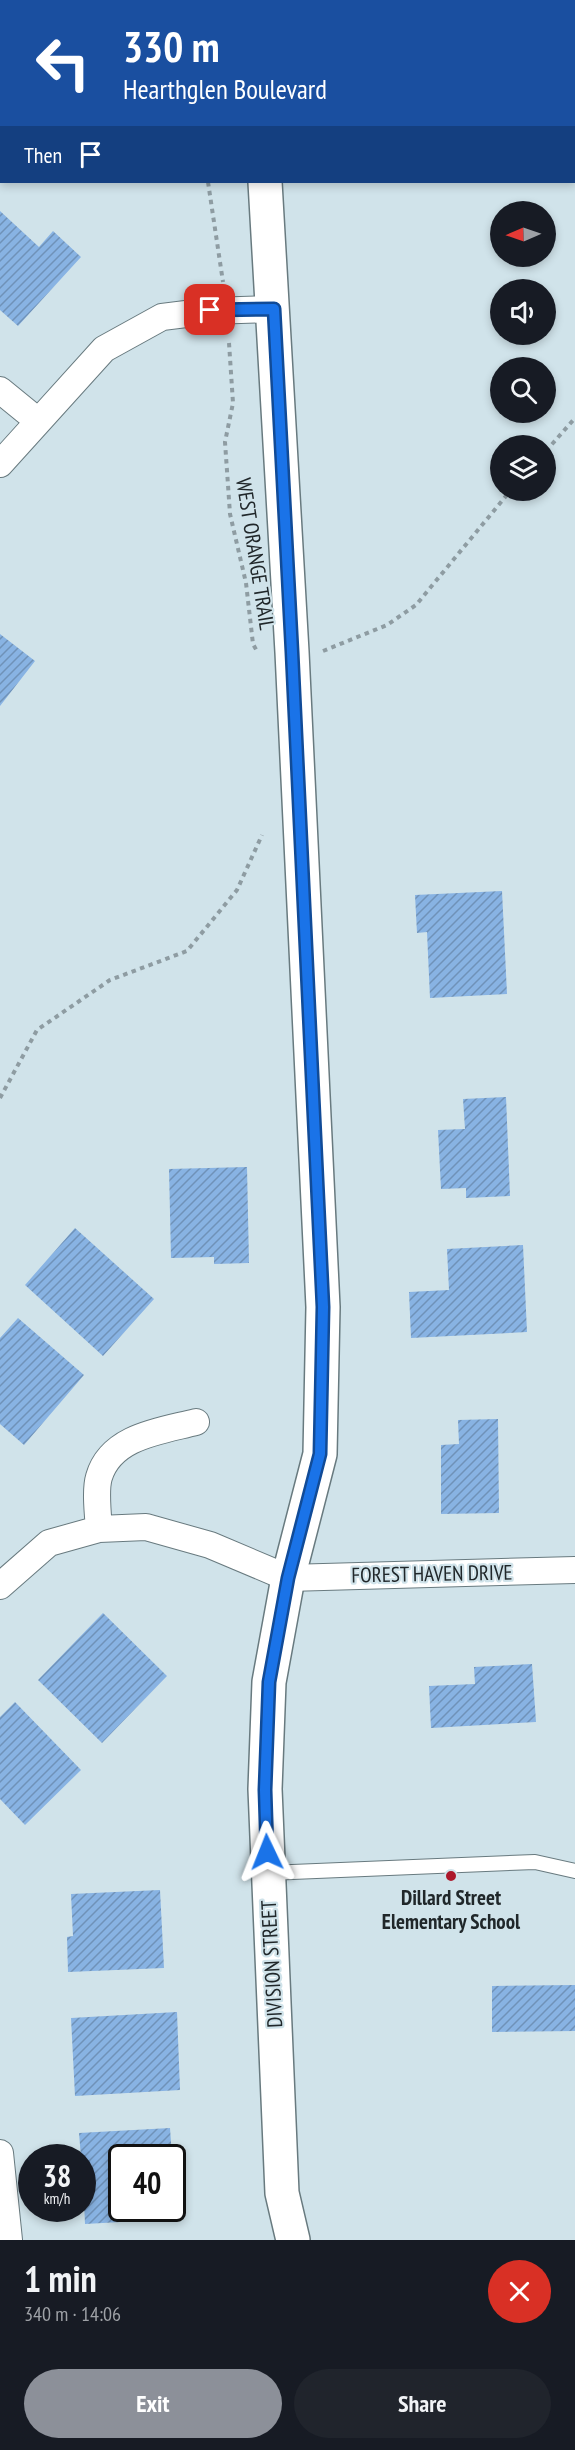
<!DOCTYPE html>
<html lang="en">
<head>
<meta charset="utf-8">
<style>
  :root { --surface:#171b24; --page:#20242c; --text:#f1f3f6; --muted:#9ea1a6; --accent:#8c9099 }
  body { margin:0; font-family:"PT Sans Narrow",sans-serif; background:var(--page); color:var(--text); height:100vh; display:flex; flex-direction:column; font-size:22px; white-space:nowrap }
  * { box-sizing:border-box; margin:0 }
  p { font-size:20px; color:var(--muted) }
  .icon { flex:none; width:33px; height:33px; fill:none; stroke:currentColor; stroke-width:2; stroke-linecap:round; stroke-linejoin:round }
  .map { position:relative; height:2240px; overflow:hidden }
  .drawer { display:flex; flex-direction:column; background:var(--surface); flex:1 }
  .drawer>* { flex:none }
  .hud { position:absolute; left:0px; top:0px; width:576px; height:183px; box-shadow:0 3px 9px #0003; background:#1a4fa0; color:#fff; overflow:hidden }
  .needle { width:39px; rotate:268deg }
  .tools { position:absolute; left:490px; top:201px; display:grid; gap:12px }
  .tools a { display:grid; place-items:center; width:66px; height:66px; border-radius:50%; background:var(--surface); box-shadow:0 3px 9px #0003; font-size:30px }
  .speed { position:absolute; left:18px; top:2144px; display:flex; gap:12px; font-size:30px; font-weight:700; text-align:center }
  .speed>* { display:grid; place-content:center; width:78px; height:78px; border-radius:50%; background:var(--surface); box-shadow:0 3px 9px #0003; line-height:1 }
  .speed small { font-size:15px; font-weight:400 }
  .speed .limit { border:3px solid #111; border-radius:9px; background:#fff; color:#111 }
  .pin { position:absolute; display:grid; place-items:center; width:51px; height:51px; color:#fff; margin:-26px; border-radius:12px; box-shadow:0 3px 9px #0006 }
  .me { position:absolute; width:66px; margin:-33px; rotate:358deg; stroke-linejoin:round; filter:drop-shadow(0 0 4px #0008) }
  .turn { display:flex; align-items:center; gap:21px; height:126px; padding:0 24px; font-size:27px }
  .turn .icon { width:78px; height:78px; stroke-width:2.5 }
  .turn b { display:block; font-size:42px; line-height:51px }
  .then { display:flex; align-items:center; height:57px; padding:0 24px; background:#0003; gap:12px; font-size:22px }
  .round { display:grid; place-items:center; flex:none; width:63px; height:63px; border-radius:32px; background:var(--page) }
  .headline { display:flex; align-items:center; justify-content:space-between; height:102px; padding:0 24px }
  h1 { font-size:36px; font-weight:700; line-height:45px }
  .button { display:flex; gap:12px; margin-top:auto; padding:12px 24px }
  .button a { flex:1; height:69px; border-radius:36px; background:var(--accent); color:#fff; font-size:24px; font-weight:700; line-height:69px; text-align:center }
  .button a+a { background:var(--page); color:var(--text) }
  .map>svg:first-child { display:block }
</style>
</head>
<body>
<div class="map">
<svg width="575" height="2240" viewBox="0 0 575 2240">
  <defs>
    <pattern id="building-hatch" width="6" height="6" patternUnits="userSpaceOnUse" patternTransform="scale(1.5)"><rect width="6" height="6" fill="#88b3e3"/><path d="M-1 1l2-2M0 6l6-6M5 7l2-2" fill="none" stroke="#6f92b8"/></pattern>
  </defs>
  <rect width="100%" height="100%" fill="#d0e3ea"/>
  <path fill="url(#building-hatch)" d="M0,211L39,247L53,231L81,257L18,326L0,310Z
    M0,634L35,661L0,706Z
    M502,891L507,994L430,998L427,932L417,933L415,895Z
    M506,1097L510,1196L466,1198V1188L441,1189L438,1130L465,1129L463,1099Z
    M247,1167L249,1263L214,1264V1257L171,1258L169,1169Z
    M75,1228L154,1299L103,1356L25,1285Z
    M523,1245L527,1332L411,1338L409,1292L449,1290L447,1249Z
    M18,1318L84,1375L24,1445L0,1424V1338Z
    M498,1419L499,1513L441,1514V1445L459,1444L458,1420Z
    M103,1613L167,1676L102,1743L38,1680Z
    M532,1664L536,1722L431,1728L429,1686L475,1684L474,1667Z
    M15,1702L81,1770L25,1825L0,1799V1717Z
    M160,1890L164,1968L68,1972L67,1937L73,1936L71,1894Z
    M575,1985V2031L492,2032V1986Z
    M177,2012L180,2090L75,2096L71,2018Z
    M170,2128L172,2157H122V2208H172V2198H174L175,2219L85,2224L82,2157H81L79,2133Z"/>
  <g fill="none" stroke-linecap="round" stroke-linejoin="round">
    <defs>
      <path id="service" d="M268,1873L535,1862L575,1871"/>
      <path id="minor" d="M0,390L38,421
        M0,464L104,349L162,317L210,311L274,309
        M99,1529C98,1515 95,1490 99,1477C111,1436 161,1431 196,1422
        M0,1586L49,1543L99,1529L146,1527L210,1545L288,1578L575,1570
        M0,2153L9,2240"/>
      <path id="tertiary" d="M253,0V2
        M265,182L292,652L323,1307L320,1454L288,1578L269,1682L265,1789L282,2193L293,2240"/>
    </defs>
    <use href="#service" stroke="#687a7f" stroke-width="16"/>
    <use href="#minor" stroke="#687a7f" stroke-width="28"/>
    <use href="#tertiary" stroke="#687a7f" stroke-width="36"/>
    <path stroke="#8e9ca2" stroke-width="4" stroke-dasharray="4.5 4.5" stroke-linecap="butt" d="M168,0L169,2
      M208,182L223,282
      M229,343L233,403L225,442L230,514L246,583L253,644L258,653
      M546,451L575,418
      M323,651L387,625L416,605L511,490
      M0,1098L37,1030L110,980L187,951L237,890L262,835"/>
    <use href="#service" stroke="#fff" stroke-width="14"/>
    <use href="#minor" stroke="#fff" stroke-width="26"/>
    <use href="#tertiary" stroke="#fff" stroke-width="33"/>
  </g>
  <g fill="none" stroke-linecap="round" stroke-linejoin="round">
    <defs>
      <path id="route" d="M210,310L274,309L292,652L323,1307L320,1454L288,1578L269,1682L265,1790L267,1852"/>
    </defs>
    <use href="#route" stroke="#114b97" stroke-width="15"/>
    <use href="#route" stroke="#1a73e8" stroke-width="10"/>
  </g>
  <circle fill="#ac182b" stroke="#d0e3ea" stroke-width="2" cx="451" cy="1876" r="6"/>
  <g text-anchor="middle" stroke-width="4.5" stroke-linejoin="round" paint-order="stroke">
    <g font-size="21" fill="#20272a" stroke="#d0e3ea">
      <text transform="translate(255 554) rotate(81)" y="7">WEST ORANGE TRAIL</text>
      <text transform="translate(432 1574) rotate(-1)" y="7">FOREST HAVEN DRIVE</text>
      <text transform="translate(272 1964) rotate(-93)" y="7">DIVISION STREET</text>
    </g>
    <g font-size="21" font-weight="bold" fill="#20272a" stroke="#d0e3ea">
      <text x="451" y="1905">Dillard Street<tspan x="451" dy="24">Elementary School</tspan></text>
    </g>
  </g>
</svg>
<div class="tools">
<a><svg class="needle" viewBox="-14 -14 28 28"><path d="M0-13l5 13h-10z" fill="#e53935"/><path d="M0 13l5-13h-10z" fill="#9ea1a6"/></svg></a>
<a><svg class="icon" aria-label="sound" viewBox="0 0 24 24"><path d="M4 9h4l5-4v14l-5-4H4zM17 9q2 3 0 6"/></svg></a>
<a><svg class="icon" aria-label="search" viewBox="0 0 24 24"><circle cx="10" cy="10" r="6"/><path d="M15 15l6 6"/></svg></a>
<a><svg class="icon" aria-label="layers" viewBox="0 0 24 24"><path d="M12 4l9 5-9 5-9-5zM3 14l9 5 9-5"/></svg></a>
</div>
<div class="speed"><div>38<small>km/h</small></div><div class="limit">40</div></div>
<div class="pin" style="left:210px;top:310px;background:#d93025"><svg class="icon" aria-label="arrive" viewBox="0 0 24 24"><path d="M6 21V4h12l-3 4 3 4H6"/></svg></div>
<svg class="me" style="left:267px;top:1852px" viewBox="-20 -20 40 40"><path d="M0-17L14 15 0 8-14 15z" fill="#1a73e8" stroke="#fff" stroke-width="4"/></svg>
<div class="hud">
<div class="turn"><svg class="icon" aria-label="left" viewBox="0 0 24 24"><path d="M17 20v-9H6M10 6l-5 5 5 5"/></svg><div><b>330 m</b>Hearthglen Boulevard</div></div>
<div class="then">Then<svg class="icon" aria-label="arrive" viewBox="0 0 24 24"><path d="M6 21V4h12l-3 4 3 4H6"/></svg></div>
</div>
</div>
<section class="drawer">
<div class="headline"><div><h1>1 min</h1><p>340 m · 14:06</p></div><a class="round" style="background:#d93025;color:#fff"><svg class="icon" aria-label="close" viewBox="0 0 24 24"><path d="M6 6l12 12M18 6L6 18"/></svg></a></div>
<div class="button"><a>Exit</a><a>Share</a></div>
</section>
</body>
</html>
